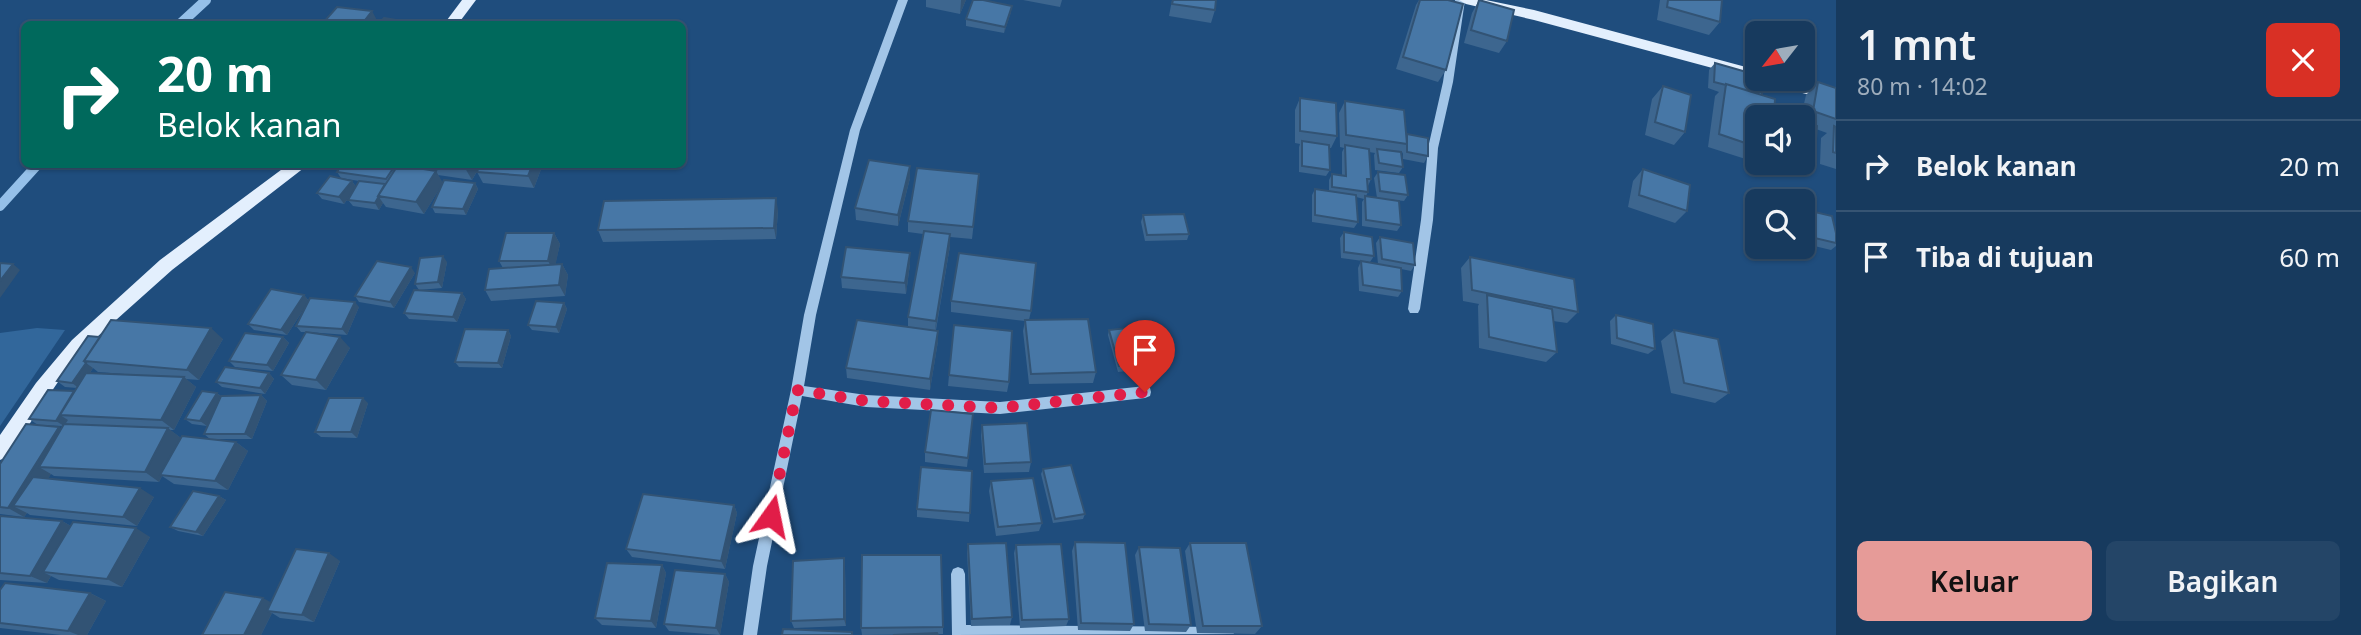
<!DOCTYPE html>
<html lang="id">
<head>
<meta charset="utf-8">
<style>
  :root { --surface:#173a5e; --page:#244567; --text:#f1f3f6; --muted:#9eadbc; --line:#365473; --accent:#e69b98 }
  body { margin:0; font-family:"Noto Sans",sans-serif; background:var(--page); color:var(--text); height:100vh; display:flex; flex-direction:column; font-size:26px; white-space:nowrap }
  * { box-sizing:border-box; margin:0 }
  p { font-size:23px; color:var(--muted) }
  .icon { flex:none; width:38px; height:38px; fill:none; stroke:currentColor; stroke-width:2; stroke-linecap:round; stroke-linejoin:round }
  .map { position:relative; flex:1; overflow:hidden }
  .panel { display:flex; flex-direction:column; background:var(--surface); width:525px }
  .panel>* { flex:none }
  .banner { position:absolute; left:21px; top:21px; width:665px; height:147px; border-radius:10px; box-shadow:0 2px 5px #0004,0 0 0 2px var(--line); background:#00695c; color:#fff; overflow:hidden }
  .needle { width:46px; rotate:239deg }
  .controls { position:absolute; left:1745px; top:21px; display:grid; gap:14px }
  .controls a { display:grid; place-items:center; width:70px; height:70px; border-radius:10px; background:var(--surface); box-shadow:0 2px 5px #0004,0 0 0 2px var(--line); font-size:35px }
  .pin { position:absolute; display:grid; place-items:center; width:60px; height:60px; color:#fff; margin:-72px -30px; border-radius:50% 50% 50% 0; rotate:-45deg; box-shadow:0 0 7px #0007 }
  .pin .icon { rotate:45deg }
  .me { position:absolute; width:77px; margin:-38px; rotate:12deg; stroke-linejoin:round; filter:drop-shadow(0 0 5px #0008) }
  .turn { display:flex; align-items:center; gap:24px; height:147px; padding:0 21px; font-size:32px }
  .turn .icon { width:91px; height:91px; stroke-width:2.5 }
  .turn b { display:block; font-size:49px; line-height:60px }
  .round { display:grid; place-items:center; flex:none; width:74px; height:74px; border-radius:10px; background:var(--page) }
  .overview { display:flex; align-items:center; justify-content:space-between; height:119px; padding:0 21px }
  h1 { font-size:42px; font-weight:600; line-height:52px }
  .action { display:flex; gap:14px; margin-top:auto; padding:14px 21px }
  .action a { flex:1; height:80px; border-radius:10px; background:var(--accent); color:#111; font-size:28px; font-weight:600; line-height:80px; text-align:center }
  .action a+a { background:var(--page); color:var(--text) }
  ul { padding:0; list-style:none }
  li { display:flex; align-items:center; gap:21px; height:91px; padding:0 21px; border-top:2px solid var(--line) }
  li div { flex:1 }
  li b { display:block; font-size:26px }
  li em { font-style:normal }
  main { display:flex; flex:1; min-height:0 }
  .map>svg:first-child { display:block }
</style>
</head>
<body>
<main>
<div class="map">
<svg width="1836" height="635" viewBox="0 0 1836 635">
  <rect width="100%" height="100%" fill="#1f4d7d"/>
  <path fill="#32679b" d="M37,328L65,330L0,426V333Z"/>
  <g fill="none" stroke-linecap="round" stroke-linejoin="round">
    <path stroke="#95c0e9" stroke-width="10" d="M180,24L206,0
      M0,206L38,164"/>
    <path fill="#a2c5e7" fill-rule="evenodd" d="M898,0H908L860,130L816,315L804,386L866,395L1000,402L1145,386L1150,388L1151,392L1150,396L1145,398L1000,414L866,407L802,396L767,566L757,635H743L753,566L791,390L804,315L850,130Z
      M1455,0H1465L1453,82L1438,148L1433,220L1420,309L1418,313H1410L1408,309L1421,220L1428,148L1443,82Z
      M958,567L963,569L965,574L966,625L1227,627L1232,629L1234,634L952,635L951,574L953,569Z"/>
    <path fill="#e3effd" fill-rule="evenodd" d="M462,0H476L458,24H444Z
      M1459,0H1486L1534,10L1757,70V79H1762L1757,80L1534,20L1466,4Z
      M1763,79H1788L1836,92V102L1765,83Z
      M289,164H309L172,270L97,337L60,379L7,457L0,460V435L36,383L72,340L160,260Z"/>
  </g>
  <path fill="#3d668f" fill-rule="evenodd" d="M926,0H966L960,14L926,7Z
    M1023,0H1062L1060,7Z
    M1172,0H1216L1215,10L1211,23L1169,16Z
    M1419,0H1448L1446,70L1438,82L1396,69L1416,5Z
    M1479,0L1507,41L1499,53L1464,43L1472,13Z
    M1660,0H1722L1720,22L1709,35L1657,20Z
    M1011,12L1004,33L966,26V19Z
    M1715,63L1757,117V163H1758L1708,147L1715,96L1719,92L1708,88L1709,70Z
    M1818,82L1836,88V169L1820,164L1821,138L1827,133L1816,129L1815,153L1808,160L1802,158V117H1801L1806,95Z
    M1663,86L1685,132L1674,145L1645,135L1652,99Z
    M1300,98L1337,136L1331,148H1329L1330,170L1326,176L1299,172V147L1300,144L1295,143V110Z
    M1345,101L1428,156L1424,163L1403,159V152L1402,154L1403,167L1399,173L1375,170L1374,155L1375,153L1369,152L1371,179L1368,186V192L1366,196L1401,225L1397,231L1362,226V202L1364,199L1356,197L1358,222L1354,228L1312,222V195L1315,189L1329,191V180L1332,174L1342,176V152L1344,148L1340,147L1339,113Z
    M342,164H393L392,167H394L395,169L393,164H543L534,188L483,183L477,172L479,168L472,180L438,175L442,183H475L478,189L466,215L435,213L432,207L441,186L424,214L386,207L383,203L379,210L353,206L348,200L353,192L344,204L322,199L317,193L352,181L356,187L359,181L341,178L337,172Z
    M1643,169L1687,211L1675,223L1628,207L1633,181Z
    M1378,172L1408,195L1404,201L1377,198L1374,178Z
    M910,178L898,226L856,220L855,208Z
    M978,186L972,239L950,237V246L936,330L938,331V341L930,390L847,378L846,368L908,327V317L923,234L908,232V221Z
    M1802,209L1836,233V246L1831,250L1802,243Z
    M778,210L776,239L603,242L598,230Z
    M1143,215L1189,234L1187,240L1145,241L1141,222Z
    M1344,232L1374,256L1370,262L1341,258L1340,238Z
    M554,233L560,244L555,265L562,264L568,275L565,296L491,301L485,290L503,268L499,261Z
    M1380,237L1415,265L1411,271L1401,269L1402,291L1398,297L1359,291L1358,268L1361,261L1378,264L1376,243Z
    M910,253V264L906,294L842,288L841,277Z
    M1470,257L1578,312L1567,323L1553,321L1557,352L1546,362L1479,348L1478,306L1479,304L1463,301L1461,268Z
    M447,262L442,288L419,290L415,284Z
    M415,273L394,308L359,302L355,296Z
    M462,293L466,299L457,322L409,319L404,313Z
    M304,295L309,301L287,335L254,330L248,324Z
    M951,301L1031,311L1029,320L1096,372L1093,383L1029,384L1023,331L1025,321L951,312Z
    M564,303L567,309L559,333L532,330L528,325Z
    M359,307L347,335L308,332L350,348L326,390L292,385L281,375L306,332H301L296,326Z
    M1616,315L1655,349L1648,354L1611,344L1610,321Z
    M508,330L511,336L502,368L459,367L455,362Z
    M1109,330L1156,362L1154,368L1118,372L1108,335Z
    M1674,330L1729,393L1715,403L1671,393L1661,341Z
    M100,337L223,339L199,380L186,379L196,387L174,430H170L181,438L210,439L204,434L211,419L207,426L192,424L185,419L217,393L221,396L261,395L267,401L252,439H214L236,442L248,451L228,490L174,484L162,476L159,482L54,476L51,474L48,478L154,497L137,526L30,515L27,513L24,517L0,514V464L59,427L61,429L63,426L38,425L29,419L75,391L77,388L65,387L57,381ZM93,368L98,372L138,375L90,373Z
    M283,337L289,343L273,371L235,367L229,361Z
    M269,373L274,379L265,394L222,387L216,382Z
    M949,375L1009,382L1007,392L948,386Z
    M368,403L357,438L321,437L315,432Z
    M973,414L967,467L925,462V452Z
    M982,425L1031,462L1029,472L984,473L981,435Z
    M1043,469L1085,514L1083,519L1053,523L1041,474Z
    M972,471L969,522L917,517V509Z
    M991,481L1042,523L1039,531L996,536L989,491Z
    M219,496L226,500L203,536L178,531L170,527Z
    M734,505L737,513L725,569L632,557L626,549Z
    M0,516L62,521L71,526L150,537L122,587L59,580L51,576L47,583L0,580Z
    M1075,542L1134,624L1130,631L1078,630L1072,551Z
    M1190,543L1262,626L1255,634L1197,633L1185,551Z
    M968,544L1012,617L1010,625L971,626L967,552Z
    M1016,545L1069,619L1066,626L1020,628L1014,553Z
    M1139,547L1191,625L1186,632L1145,631L1135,555Z
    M340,561L314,622L280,618L272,613L261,635H202L271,603Z
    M662,565L666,573L656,628L602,625L595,618Z
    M845,566L846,626L794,628L791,621Z
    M725,574L729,582L720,635L669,631L664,624Z
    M0,588L90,593L106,601L87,635H61L0,628Z
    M943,627V634H937L862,635L861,628Z"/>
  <path fill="#325374" d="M961,0H966L960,14L961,1Z
    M1012,6L1011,12L1004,33L1005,27Z
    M372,11L379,24H362Z
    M467,164H481L472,180L465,168Z
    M533,164H543L534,188L528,176Z
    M910,166V178L898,226V215Z
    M436,171L443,183L424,214L416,202Z
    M352,181L356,187L344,204L339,197Z
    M475,183L478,189L466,215L463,209Z
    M379,197L383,203L379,210L375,203Z
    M776,198L778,210L776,239L774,228Z
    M554,233L560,244L554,272L548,261Z
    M950,234V246L935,332L936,321Z
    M910,253V264L906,294L905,283Z
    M443,256L447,262L442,288L438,282Z
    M13,264L20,270L0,298V281Z
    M562,264L568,275L565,296L559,285Z
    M411,267L415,273L394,308L390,302Z
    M462,293L466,299L457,322L453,317Z
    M304,295L309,301L287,335L281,330Z
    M355,302L359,307L347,335L342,329Z
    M564,303L567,309L559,333L556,327Z
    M211,328L223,339L199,380L187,370Z
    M508,330L511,336L502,368L498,363Z
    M938,331V341L930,390V379Z
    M283,337L289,343L273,371L267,365Z
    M340,337L350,348L326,390L316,380Z
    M86,363L93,368L80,389L72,383Z
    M269,373L274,379L265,394L260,388Z
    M184,377L196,387L174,430L161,420Z
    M74,391L60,415L68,420L64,426L56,421Z
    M217,393L223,398L207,426L200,421Z
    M261,395L267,401L252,439L245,434Z
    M363,398L368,403L357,438L351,432Z
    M59,427L74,437L39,467L51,474L30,508L13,506L27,513L24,517L8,508Z
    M168,428L181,438L159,482L145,472Z
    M236,442L248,451L228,490L215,481Z
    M140,488L154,497L137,526L123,517Z
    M219,496L226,500L203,536L196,532Z
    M734,505L737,513L725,569L721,561Z
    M62,521L78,530L43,572L51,576L47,583L30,576Z
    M136,528L150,537L122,587L107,579Z
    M329,553L340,561L314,622L302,615Z
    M844,558L845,566L846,626L844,619Z
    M662,565L666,573L656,628L651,621Z
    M725,574L729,582L720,635L716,628Z
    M90,593L106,601L87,635H78L68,631Z
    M263,598L276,605L267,611L272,613L261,635H244Z"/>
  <path fill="#4777a6" stroke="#325374" stroke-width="2" d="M973,0H983L1012,6L1005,27L966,19Z
    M1173,0H1216L1215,10L1172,4Z
    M1420,0H1448L1463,4L1446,70L1403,57Z
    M1479,0L1514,10L1507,41L1471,30Z
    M1668,0H1722L1720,22L1667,7Z
    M337,7L372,11L362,24H322Z
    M384,18L402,21L399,24H378Z
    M1715,63L1757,75V79H1762V95L1726,84V85L1714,82Z
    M1818,82L1836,88V119L1813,111Z
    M1726,84L1775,99L1774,117H1757V147L1719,134Z
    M1663,86L1691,95L1685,132L1655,122Z
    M1300,98L1336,103L1337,136L1300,131Z
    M1345,101L1404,110L1407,144L1346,135Z
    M1778,114L1789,117H1778Z
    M1802,122L1817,126L1815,153L1802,149Z
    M1834,126L1836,127V153L1833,152Z
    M1407,134L1428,138V156L1407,152Z
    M1302,141L1329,145L1330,170L1302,166Z
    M1345,145L1369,149L1371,179H1367L1368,192L1332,187V174L1346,176Z
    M1377,149L1401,152L1403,167L1379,163Z
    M869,160L910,166L898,215L855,208Z
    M342,164H378L394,167L386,179L337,172Z
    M442,164H467L465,168Z
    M480,164H533L528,176L477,172Z
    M398,165L436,171L416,202L378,196Z
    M917,168L979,174L973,227L908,221Z
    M1643,169L1690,185L1687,211L1639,195Z
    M1378,172L1405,175L1408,195L1380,191Z
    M330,176L352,181L339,197L317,193Z
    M444,180L475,183L463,209L432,207Z
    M359,181L385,184L378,196H379L375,203L348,200Z
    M1315,189L1356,195L1358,222L1315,215Z
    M1365,196L1399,201L1401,225L1366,220Z
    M776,198L774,228L598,230L604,201Z
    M1802,209L1832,216L1836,233V243L1806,236L1802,219Z
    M1184,214L1189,234L1147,235L1143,215Z
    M924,231L950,234L936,321L908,317Z
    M1344,232L1372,237L1374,256L1344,252Z
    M506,233H554L548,261H499Z
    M1380,237L1413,243L1415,265L1382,259Z
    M846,247L910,253L905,283L841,277Z
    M959,253L1036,263L1031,311L951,301Z
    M443,256L438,282L415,284L420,258Z
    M1470,257L1574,279L1578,312L1472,290Z
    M377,261L411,267L390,302L355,296Z
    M1361,261L1401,268L1402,291L1363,285Z
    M0,263L13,264L0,281Z
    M562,264L559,285L485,290L489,269Z
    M271,289L304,295L281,330L248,324Z
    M414,290L462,293L453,317L404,313Z
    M1487,295L1552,309L1557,352L1489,337Z
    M310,298L355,302L342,329L296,326Z
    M536,301L564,303L556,327L528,325Z
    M1616,315L1653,324L1655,349L1617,338Z
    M1088,319L1096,372L1031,374L1025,320Z
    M111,320L211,328L187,370L84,361Z
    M857,320L938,331L930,379L846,368Z
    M954,325L1012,331L1009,382L949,375Z
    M1145,326L1156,362L1119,366L1109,330Z
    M465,329L508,330L498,363L455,362Z
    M1674,330L1718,339L1729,393L1684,383Z
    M306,332L340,337L316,380L281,375Z
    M245,333L283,337L267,365L229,361Z
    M88,336L100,337L84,361L86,363L72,383L57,381Z
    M225,367L269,373L260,388L216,382Z
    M86,373L184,377L161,420L60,415Z
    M48,390L74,391L56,421L29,419Z
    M202,391L217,393L200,421L185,419Z
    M261,395L245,434H204L221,396Z
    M329,398H363L351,432H315Z
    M931,410L973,414L968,458L925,452Z
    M1027,423L1031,462L985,464L982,425Z
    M26,424L59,427L8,508L0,507V464Z
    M64,424L168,428L145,472L39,467Z
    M182,436L236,442L215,481L160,475Z
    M1071,465L1085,514L1055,519L1043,469Z
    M921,467L972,471L970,513L917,509Z
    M33,477L140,488L123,517L13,506Z
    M1033,478L1042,523L998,527L991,481Z
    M193,491L219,496L196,532L170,527Z
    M643,494L734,505L721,561L626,549Z
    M0,516L62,521L30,576L0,573Z
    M73,522L136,528L107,579L43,572Z
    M1075,542L1125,543L1134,624L1081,623Z
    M1006,543L1012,617L972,619L968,544Z
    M1190,543H1246L1262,626H1203Z
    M1061,544L1069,619L1022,620L1016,545Z
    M1139,547L1180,548L1191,625L1149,624Z
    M296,549L329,553L302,615L267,611Z
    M862,555H941L943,627L861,628Z
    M844,558V619L791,621L793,561Z
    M607,563L662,565L651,621L595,618Z
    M675,570L725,574L716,628L664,624Z
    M5,583L90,593L68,631L0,623V590Z
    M225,592L263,598L244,635H202Z
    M783,629L852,632V635H782Z
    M937,633L938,635H893Z"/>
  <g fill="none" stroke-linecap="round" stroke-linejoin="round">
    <path stroke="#e11d48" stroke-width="12" stroke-dasharray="0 21.6" d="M771,516L797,390L866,401L1000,408L1145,392"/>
  </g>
</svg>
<div class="controls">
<a><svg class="needle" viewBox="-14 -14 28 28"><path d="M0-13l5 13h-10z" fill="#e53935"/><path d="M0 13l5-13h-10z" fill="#9eadbc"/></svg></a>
<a><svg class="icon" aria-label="sound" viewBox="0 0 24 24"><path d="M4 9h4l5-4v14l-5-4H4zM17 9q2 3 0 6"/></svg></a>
<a><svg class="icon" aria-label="search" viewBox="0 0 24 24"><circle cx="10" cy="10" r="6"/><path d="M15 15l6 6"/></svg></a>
</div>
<div class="pin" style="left:1145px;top:392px;background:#d93025"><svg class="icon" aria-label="arrive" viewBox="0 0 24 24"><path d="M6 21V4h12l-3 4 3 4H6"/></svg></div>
<svg class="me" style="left:771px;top:516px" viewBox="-20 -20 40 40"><path d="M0-17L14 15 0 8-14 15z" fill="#e11d48" stroke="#fff" stroke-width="4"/></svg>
<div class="banner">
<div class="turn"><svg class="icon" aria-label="right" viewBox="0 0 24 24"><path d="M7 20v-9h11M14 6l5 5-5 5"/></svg><div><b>20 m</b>Belok kanan</div></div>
</div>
</div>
<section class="panel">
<div class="overview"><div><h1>1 mnt</h1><p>80 m · 14:02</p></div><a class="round" style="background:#d93025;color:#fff"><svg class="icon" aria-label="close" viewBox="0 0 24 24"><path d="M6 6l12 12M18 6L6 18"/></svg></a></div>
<ul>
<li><svg class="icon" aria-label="right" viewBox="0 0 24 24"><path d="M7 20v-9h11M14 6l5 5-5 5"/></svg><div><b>Belok kanan</b></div><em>20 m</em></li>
<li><svg class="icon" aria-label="arrive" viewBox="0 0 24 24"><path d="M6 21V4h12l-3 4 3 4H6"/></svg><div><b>Tiba di tujuan</b></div><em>60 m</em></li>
</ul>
<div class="action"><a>Keluar</a><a>Bagikan</a></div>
</section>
</main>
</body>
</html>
